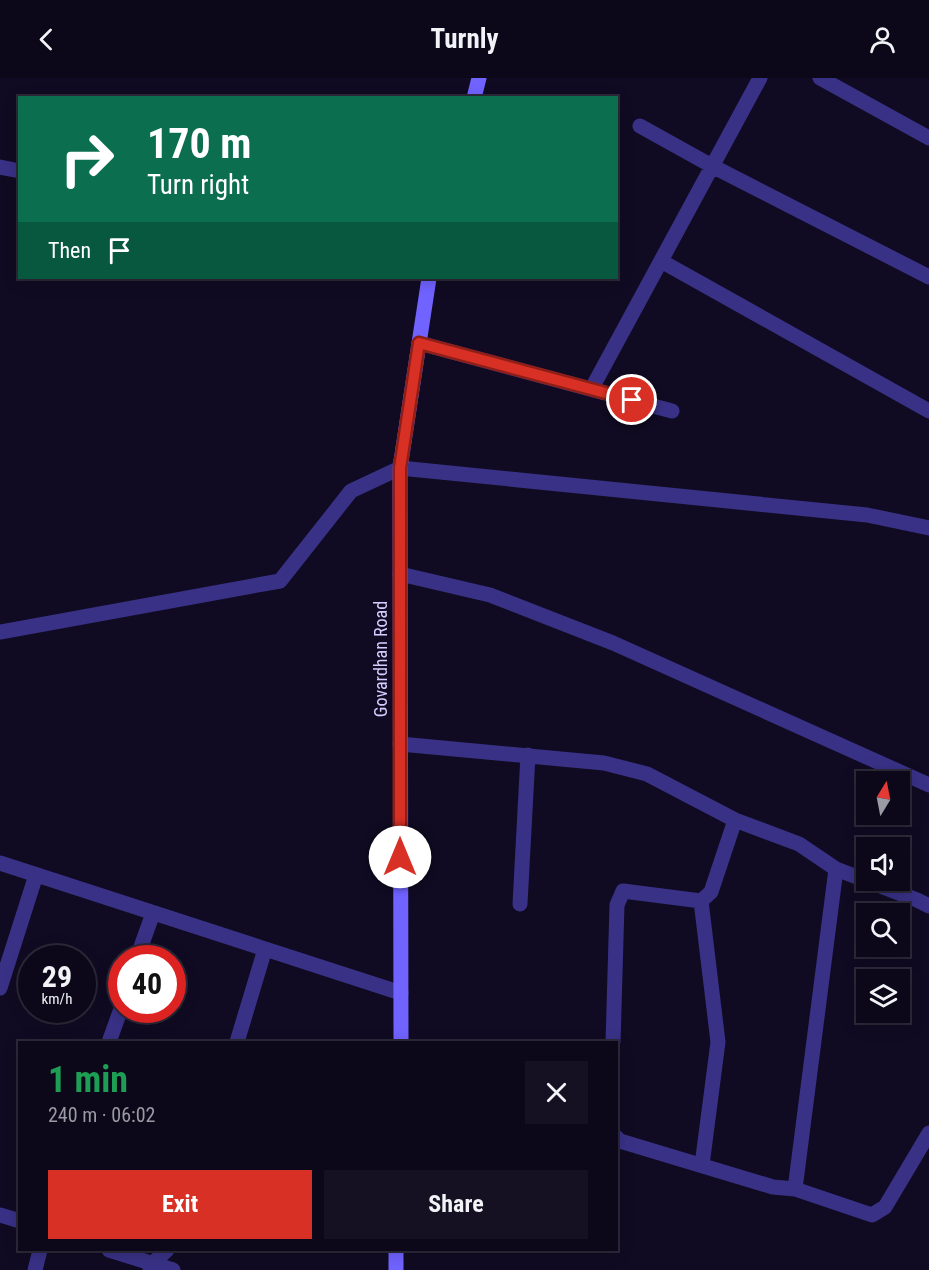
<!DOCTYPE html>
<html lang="en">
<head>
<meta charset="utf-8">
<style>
  :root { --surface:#0c081a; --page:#151123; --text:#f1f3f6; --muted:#9a9aa2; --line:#2c2939; --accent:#d93025 }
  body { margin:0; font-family:"Roboto Condensed",sans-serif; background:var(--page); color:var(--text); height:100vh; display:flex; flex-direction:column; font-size:22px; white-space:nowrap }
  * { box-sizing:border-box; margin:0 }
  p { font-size:20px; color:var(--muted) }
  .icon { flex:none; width:33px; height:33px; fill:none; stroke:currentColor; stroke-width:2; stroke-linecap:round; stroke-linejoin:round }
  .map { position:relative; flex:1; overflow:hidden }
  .drawer { position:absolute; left:18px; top:963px; width:600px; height:210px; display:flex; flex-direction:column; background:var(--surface); border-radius:0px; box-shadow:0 3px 15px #0003,0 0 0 2px var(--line) }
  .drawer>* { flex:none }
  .guide { position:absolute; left:18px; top:18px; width:600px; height:183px; border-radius:0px; box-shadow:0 3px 15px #0003,0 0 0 2px var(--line); background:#0b6e4f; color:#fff; overflow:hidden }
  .needle { width:39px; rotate:10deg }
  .buttons { position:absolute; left:856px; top:693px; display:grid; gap:12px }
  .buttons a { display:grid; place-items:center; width:54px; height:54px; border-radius:0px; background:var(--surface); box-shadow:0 3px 15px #0003,0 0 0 2px var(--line); font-size:30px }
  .speed { position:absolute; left:18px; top:867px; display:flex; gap:12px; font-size:30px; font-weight:700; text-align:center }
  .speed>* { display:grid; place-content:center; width:78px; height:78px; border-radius:50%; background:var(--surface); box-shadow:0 3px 15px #0003,0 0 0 2px var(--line); line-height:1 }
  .speed small { font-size:15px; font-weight:400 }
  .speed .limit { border:9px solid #d22; background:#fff; color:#111 }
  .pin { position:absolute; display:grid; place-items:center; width:51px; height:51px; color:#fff; margin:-26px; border:3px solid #fff; border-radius:50%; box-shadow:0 2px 6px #0007 }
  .me { position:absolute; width:66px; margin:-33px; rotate:0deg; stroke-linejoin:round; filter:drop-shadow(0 0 4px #0008) }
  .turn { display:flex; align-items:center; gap:21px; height:126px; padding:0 30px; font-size:27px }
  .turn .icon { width:78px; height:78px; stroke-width:2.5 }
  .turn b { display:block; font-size:42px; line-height:51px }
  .then { display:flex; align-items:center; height:57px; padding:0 30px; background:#0003; gap:12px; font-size:22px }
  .round { display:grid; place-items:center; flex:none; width:63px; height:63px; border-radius:0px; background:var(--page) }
  .head { display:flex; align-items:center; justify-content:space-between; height:102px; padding:0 30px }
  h1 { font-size:36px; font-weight:700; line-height:45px; color:#1e9e55 }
  .cta { display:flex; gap:12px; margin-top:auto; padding:12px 30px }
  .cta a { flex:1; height:69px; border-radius:0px; background:var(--accent); color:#fff; font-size:24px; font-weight:700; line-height:69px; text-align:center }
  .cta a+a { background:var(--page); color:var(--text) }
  header { display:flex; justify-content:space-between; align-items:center; height:78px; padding:0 30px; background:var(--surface); font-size:27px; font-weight:700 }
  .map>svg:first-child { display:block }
</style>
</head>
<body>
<header><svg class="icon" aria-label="back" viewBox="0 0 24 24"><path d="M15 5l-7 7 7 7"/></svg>Turnly<svg class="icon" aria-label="person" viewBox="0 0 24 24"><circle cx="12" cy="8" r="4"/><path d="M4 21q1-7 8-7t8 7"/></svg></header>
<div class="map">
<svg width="929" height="1192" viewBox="0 0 929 1192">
  <rect width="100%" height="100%" fill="#100b22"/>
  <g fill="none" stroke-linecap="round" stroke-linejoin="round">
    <path stroke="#393186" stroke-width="15" d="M820,0L929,60
      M640,48L712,88L929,199
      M0,89L20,93
      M661,183L929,333
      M419,265L672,333
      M592,310L760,0
      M400,496L490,517L613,565L929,707
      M0,554L280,503L351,413L400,390L867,437L929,450
      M400,666L604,685L647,696L735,742L799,766L836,791L917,822L929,828
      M0,785L401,915
      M701,823L718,964L702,1087
      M701,823L711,814L735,742
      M520,826L528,677
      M137,880L153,835
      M0,910L36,797
      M109,964L122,928
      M237,964L265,871
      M613,964L617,827L623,813L701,823
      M616,1059L620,1063L773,1109L795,1111L872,1137L885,1129L929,1055
      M795,1111L836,791
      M0,1137L20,1143
      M109,1172L173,1192
      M35,1192L40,1172
      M150,1192L153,1185L167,1172"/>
    <path stroke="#7063ff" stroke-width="15" d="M474,20L479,0
      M401,964L400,390L429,200
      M396,1192V1172"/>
  </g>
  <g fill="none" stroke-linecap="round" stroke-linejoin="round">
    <defs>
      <path id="route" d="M400,779V390L419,265L632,322"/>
    </defs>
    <use href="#route" stroke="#8d1f18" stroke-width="15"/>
    <use href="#route" stroke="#d93025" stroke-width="10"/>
  </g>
  <g text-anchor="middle" stroke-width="4.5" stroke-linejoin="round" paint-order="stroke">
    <g font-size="18" fill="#d5ccff" stroke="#100b22">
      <text transform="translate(381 581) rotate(-90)" y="6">Govardhan Road</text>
    </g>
  </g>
</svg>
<div class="buttons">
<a><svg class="needle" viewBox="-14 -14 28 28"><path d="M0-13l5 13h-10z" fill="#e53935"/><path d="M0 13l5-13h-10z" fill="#9a9aa2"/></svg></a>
<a><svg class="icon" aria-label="sound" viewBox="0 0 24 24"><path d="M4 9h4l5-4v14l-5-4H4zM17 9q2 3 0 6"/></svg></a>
<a><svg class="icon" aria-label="search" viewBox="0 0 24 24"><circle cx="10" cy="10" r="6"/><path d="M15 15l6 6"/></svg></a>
<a><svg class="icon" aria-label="layers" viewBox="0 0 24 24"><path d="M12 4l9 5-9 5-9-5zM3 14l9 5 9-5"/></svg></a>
</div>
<div class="speed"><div>29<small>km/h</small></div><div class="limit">40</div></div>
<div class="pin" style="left:632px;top:322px;background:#d93025"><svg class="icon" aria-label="arrive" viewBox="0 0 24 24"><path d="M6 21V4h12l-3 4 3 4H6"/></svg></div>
<svg class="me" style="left:400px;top:779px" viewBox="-20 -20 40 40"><circle r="19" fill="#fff"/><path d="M0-13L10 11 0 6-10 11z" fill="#d93025"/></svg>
<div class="guide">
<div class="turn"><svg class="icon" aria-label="right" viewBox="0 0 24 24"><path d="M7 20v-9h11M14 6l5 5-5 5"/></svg><div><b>170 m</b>Turn right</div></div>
<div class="then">Then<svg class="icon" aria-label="arrive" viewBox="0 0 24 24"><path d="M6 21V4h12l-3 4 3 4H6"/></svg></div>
</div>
<section class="drawer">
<div class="head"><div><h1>1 min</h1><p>240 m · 06:02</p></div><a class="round"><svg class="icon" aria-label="close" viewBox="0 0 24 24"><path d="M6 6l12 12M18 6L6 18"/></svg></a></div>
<div class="cta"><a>Exit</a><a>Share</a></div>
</section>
</div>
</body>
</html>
